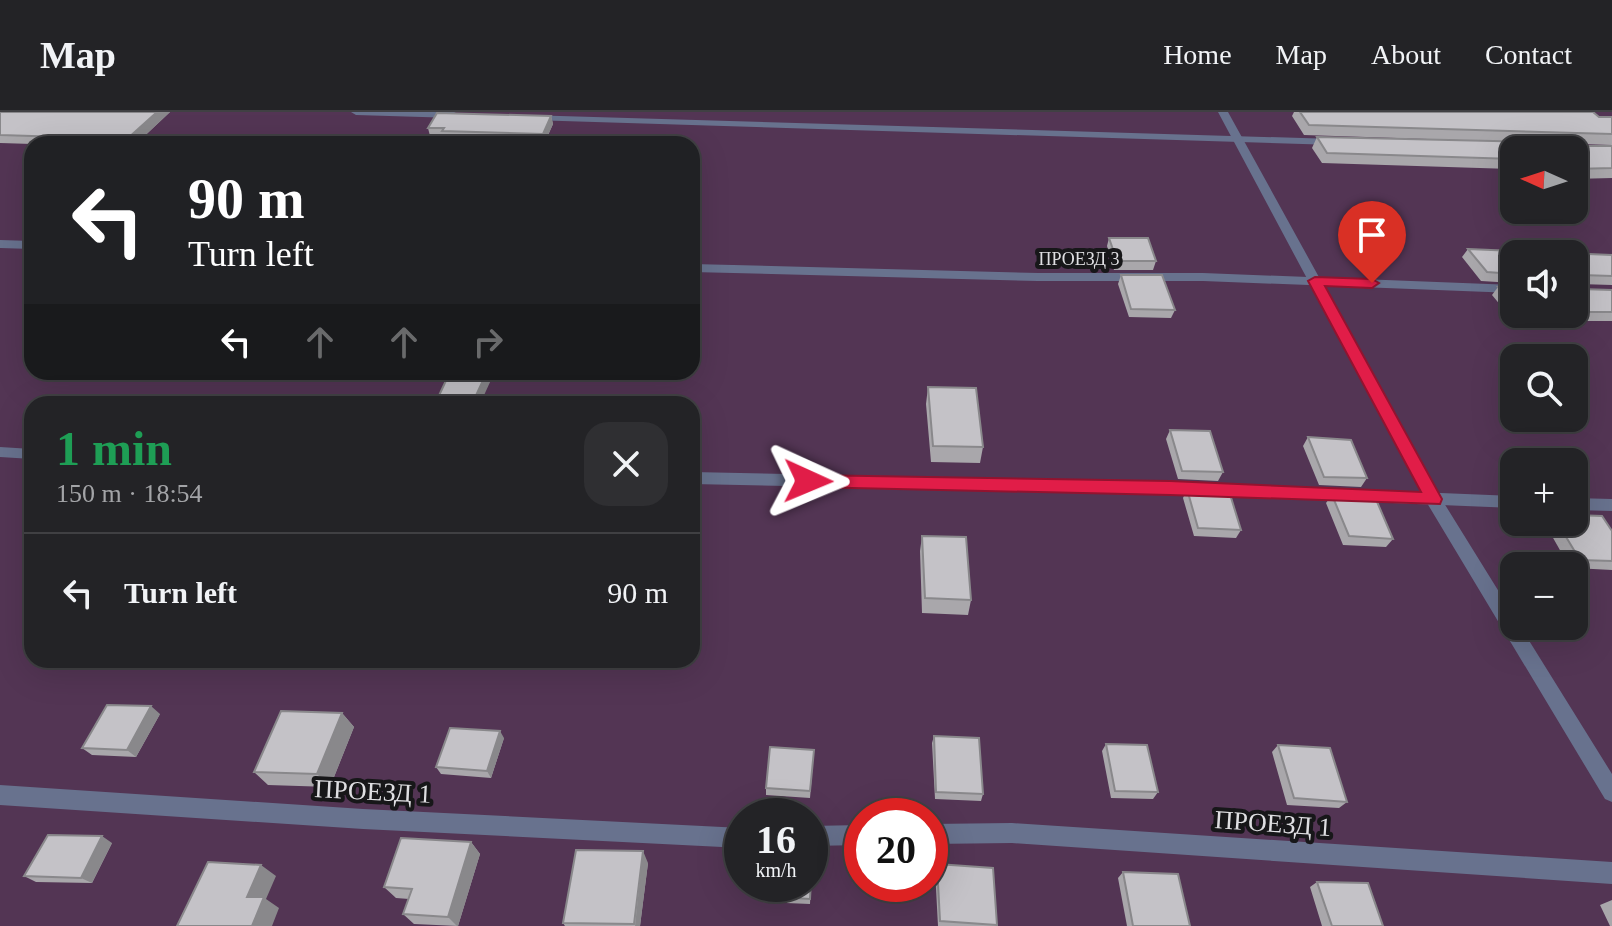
<!DOCTYPE html>
<html lang="en">
<head>
<meta charset="utf-8">
<style>
  :root { --surface:#232326; --page:#2f2f32; --text:#f1f3f6; --muted:#a3a4a7; --line:#404043 }
  body { margin:0; font-family:Georgia,serif; background:var(--page); color:var(--text); height:100vh; display:flex; flex-direction:column; font-size:30px; white-space:nowrap }
  * { box-sizing:border-box; margin:0 }
  p { font-size:26px; color:var(--muted) }
  .icon { flex:none; width:44px; height:44px; fill:none; stroke:currentColor; stroke-width:2; stroke-linecap:round; stroke-linejoin:round }
  .map { position:relative; flex:1; overflow:hidden }
  .sheet { position:absolute; left:24px; top:284px; width:676px; height:272px; display:flex; flex-direction:column; background:var(--surface); border-radius:24px; box-shadow:0 8px 32px #0002,0 0 0 2px var(--line) }
  .sheet>* { flex:none }
  .hud { position:absolute; left:24px; top:24px; width:676px; height:244px; border-radius:24px; box-shadow:0 8px 32px #0002,0 0 0 2px var(--line); background:#202124; color:#fff; overflow:hidden }
  .needle { width:52px; rotate:273deg }
  .buttons { position:absolute; left:1500px; top:24px; display:grid; gap:16px }
  .buttons a { display:grid; place-items:center; width:88px; height:88px; border-radius:16px; background:var(--surface); box-shadow:0 8px 32px #0002,0 0 0 2px var(--line); font-size:40px }
  .speed { position:absolute; left:724px; top:686px; display:flex; gap:16px; font-size:40px; font-weight:700; text-align:center }
  .speed>* { display:grid; place-content:center; width:104px; height:104px; border-radius:50%; background:var(--surface); box-shadow:0 8px 32px #0002,0 0 0 2px var(--line); line-height:1 }
  .speed small { font-size:20px; font-weight:400 }
  .speed .limit { border:12px solid #d22; background:#fff; color:#111 }
  .pin { position:absolute; display:grid; place-items:center; width:68px; height:68px; color:#fff; margin:-82px -34px; border-radius:50% 50% 50% 0; rotate:-45deg; box-shadow:0 0 8px #0007 }
  .pin .icon { rotate:45deg }
  .me { position:absolute; width:88px; margin:-44px; rotate:91deg; stroke-linejoin:round; filter:drop-shadow(0 0 6px #0008) }
  .turn { display:flex; align-items:center; gap:28px; height:168px; padding:0 32px; font-size:36px }
  .turn .icon { width:104px; height:104px; stroke-width:2.5 }
  .turn b { display:block; font-size:56px; line-height:68px }
  .lanes { display:flex; align-items:center; height:76px; padding:0 32px; background:#0003; justify-content:center; gap:40px; direction:ltr }
  .lanes .off { opacity:.35 }
  .round { display:grid; place-items:center; flex:none; width:84px; height:84px; border-radius:24px; background:var(--page) }
  .overview { display:flex; align-items:center; justify-content:space-between; height:136px; padding:0 32px }
  h1 { font-size:48px; font-weight:800; line-height:60px; color:#1e9e55 }
  ul { padding:0; list-style:none }
  li { display:flex; align-items:center; gap:24px; height:120px; padding:0 32px; border-top:2px solid var(--line) }
  li div { flex:1 }
  li b { display:block; font-size:30px }
  li em { font-style:normal }
  header { display:flex; align-items:center; gap:48px; box-sizing:border-box; height:112px; padding:0 40px; background:var(--surface); border-bottom:2px solid var(--line) }
  header strong { font-size:38px }
  nav { display:flex; gap:44px; margin-inline-start:auto; font-size:28px }
  .map>svg:first-child { display:block }
</style>
</head>
<body>
<header>
<strong>Map</strong>
<nav><a>Home</a><a>Map</a><a>About</a><a>Contact</a></nav>
</header>
<div class="map">
<svg width="1612" height="814" viewBox="0 0 1612 814">
  <rect width="100%" height="100%" fill="#2f2f32"/>
  <path fill="#533554" fill-rule="evenodd" d="M0,0H1612V814H0ZM32,32H692V260H32ZM1514,38H1574V98H1514ZM1514,142H1574V202H1514ZM1514,246H1574V306H1514ZM32,292H692V548H32ZM1514,350H1574V410H1514ZM1514,454H1574V514H1514ZM742,704H810V772H742ZM862,704H930V772H862Z"/>
  <g fill="none" stroke-linecap="round" stroke-linejoin="round">
    <path fill="#68728e" fill-rule="evenodd" d="M351,0H454L460,3L455,6L356,3Z
      M526,3L1335,27L1340,30L1335,33L530,8L525,5Z
      M0,128L32,129V137L0,136Z
      M692,152L1038,161H1203L1514,173V181L1203,169H1038L692,160Z
      M0,335L32,337V347L0,345Z
      M692,360L1170,370L1514,384V396L1170,382L692,372Z
      M1574,386L1612,387V399L1574,398Z
      M0,673L363,697L742,716V736L363,717L0,693Z
      M1012,711L1612,750V772L1012,731L930,732V712Z
      M862,713V733L810,734V714Z"/>
    <path fill="#68728e" fill-rule="evenodd" d="M1218,0H1228L1439,383L1514,504V514H1520L1612,662V690L1605,687L1427,391Z"/>
  </g>
  <path fill="#a9a7ab" d="M0,0H170L136,32H32L0,31Z
    M1294,0H1593L1599,5H1612V33L1579,32L1581,34H1612V66L1574,67V38H1514V60L1511,57L1322,51L1312,36L1317,25L1459,28L1304,23L1292,4Z
    M551,4L553,12L545,30L445,27L444,24H430L428,16Z
    M1109,126L1156,149L1153,158H1114L1107,134Z
    M1468,137L1612,143V173L1579,172L1581,177L1612,178V209H1522L1512,207L1492,183L1498,175H1514V202H1574V142H1514V171L1481,169L1462,145Z
    M1121,163L1175,198L1171,206L1129,205L1118,172Z
    M928,275L983,335L980,351L931,350L926,292Z
    M1170,318L1223,360L1218,369L1178,367L1166,327Z
    M1308,325L1367,366L1361,375L1319,373L1303,334Z
    M1187,377L1241,418L1236,426L1194,424L1183,386Z
    M1332,383L1393,427L1386,435L1343,433L1326,391Z
    M1544,410H1574L1612,419V458L1574,456V454H1569Z
    M922,424L971,488L968,503L922,501L920,439Z
    M342,601L354,615L330,675L268,673L254,660Z
    M160,602L136,645L92,643L82,636Z
    M934,624L983,682L981,689L935,687L932,631Z
    M504,626L491,666L441,662L436,655Z
    M1106,632L1158,680L1153,687L1111,686L1102,639Z
    M1278,633L1347,690L1339,696L1287,693L1272,640Z
    M814,638L810,686L766,683V676Z
    M471,730L480,742L458,814L414,812L403,802L409,787L396,786L384,775Z
    M112,731L92,771L36,770L24,764Z
    M648,751L640,814H565L563,811Z
    M812,751L810,792L762,790V784Z
    M937,752L997,813L996,814H938L935,758Z
    M1123,760L1190,814H1127L1118,766Z
    M1317,770L1383,814H1322L1310,775Z
    M1612,788V814H1610L1600,793Z"/>
  <path fill="#89888b" d="M157,0H170L136,32H130L127,27Z
    M551,4L553,12L545,30L543,22Z
    M487,260L491,268L480,292H472Z
    M151,594L160,602L136,645L127,638Z
    M342,601L354,615L330,675L317,662Z
    M500,619L504,626L491,666L487,659Z
    M102,724L112,731L92,771L81,766Z
    M471,730L480,742L458,814H457L448,805Z
    M643,739L648,751L640,814H635Z
    M261,753L276,764L266,787L279,796L272,814H252L247,785Z"/>
  <path fill="#c4c2c7" stroke="#89888b" stroke-width="2" d="M0,0H157L127,27L0,23Z
    M1300,0H1593L1599,5H1612V22L1309,13Z
    M437,1L551,4L543,22L442,19L444,16H428Z
    M1317,25L1578,31L1581,34H1612V56L1574,57V38H1514V47L1327,41Z
    M1109,126H1148L1156,149H1117Z
    M1468,137L1612,143V164L1581,163L1578,166L1581,177L1612,178V200H1574V142H1514V162L1487,160Z
    M1121,163H1162L1175,198L1131,197Z
    M1498,175H1514V194Z
    M450,260H487L472,292H435Z
    M928,275L976,276L983,335L933,334Z
    M1170,318L1210,319L1223,360L1182,359Z
    M1308,325L1351,328L1367,366L1324,365Z
    M1187,377L1229,379L1241,418L1198,416Z
    M1332,383L1375,385L1393,427L1349,424Z
    M1574,403L1602,404L1612,419V449L1580,448L1557,410H1574Z
    M922,424L966,425L971,488L925,486Z
    M107,593L151,594L127,638L82,636Z
    M281,599L342,601L317,662L254,660Z
    M450,616L500,619L487,659L436,655Z
    M934,624L979,626L983,682L936,680Z
    M1106,632L1147,633L1158,680L1115,679Z
    M1278,633L1330,636L1347,690L1294,686Z
    M770,635L814,638L810,679L766,676Z
    M48,723L102,724L81,766L24,764Z
    M401,726L471,730L448,805L403,802L412,777L384,775Z
    M576,738L643,739L634,812L563,811Z
    M208,750L261,753L247,785H264L252,814H177Z
    M810,751H812L810,787L762,784V772H810Z
    M937,752L993,756L997,813L940,809Z
    M1123,760L1178,762L1190,814H1133Z
    M1317,770L1368,771L1383,814H1332Z"/>
  <path fill="#e11d48" stroke="#92132f" stroke-width="2" d="M1315,165L1372,167L1379,171L1372,176L1325,174L1442,387L1440,392L1170,383L808,375L799,369L808,363L1170,369L1421,380L1308,169Z"/>
  <g text-anchor="middle" stroke-width="8" stroke-linejoin="round" paint-order="stroke">
    <g font-size="18" fill="#dfdfe2" stroke="#171719">
      <text x="1079" y="153">ПРОЕЗД 3</text>
    </g>
    <g font-size="26" fill="#dfdfe2" stroke="#171719">
      <text transform="translate(373 679) rotate(3)" y="9">ПРОЕЗД 1</text>
      <text transform="translate(1273 711) rotate(4)" y="9">ПРОЕЗД 1</text>
    </g>
  </g>
</svg>
<div class="buttons">
<a><svg class="needle" viewBox="-14 -14 28 28"><path d="M0-13l5 13h-10z" fill="#e53935"/><path d="M0 13l5-13h-10z" fill="#a3a4a7"/></svg></a>
<a><svg class="icon" aria-label="sound" viewBox="0 0 24 24"><path d="M4 9h4l5-4v14l-5-4H4zM17 9q2 3 0 6"/></svg></a>
<a><svg class="icon" aria-label="search" viewBox="0 0 24 24"><circle cx="10" cy="10" r="6"/><path d="M15 15l6 6"/></svg></a>
<a>+</a>
<a>−</a>
</div>
<div class="speed"><div>16<small>km/h</small></div><div class="limit">20</div></div>
<div class="pin" style="left:1372px;top:171px;background:#d93025"><svg class="icon" aria-label="arrive" viewBox="0 0 24 24"><path d="M6 21V4h12l-3 4 3 4H6"/></svg></div>
<svg class="me" style="left:808px;top:369px" viewBox="-20 -20 40 40"><path d="M0-17L14 15 0 8-14 15z" fill="#e11d48" stroke="#fff" stroke-width="4"/></svg>
<div class="hud">
<div class="turn"><svg class="icon" aria-label="left" viewBox="0 0 24 24"><path d="M17 20v-9H6M10 6l-5 5 5 5"/></svg><div><b>90 m</b>Turn left</div></div>
<div class="lanes"><svg class="icon" aria-label="left" viewBox="0 0 24 24"><path d="M17 20v-9H6M10 6l-5 5 5 5"/></svg><svg class="icon off" aria-label="ahead" viewBox="0 0 24 24"><path d="M12 20V5M6 11l6-6 6 6"/></svg><svg class="icon off" aria-label="ahead" viewBox="0 0 24 24"><path d="M12 20V5M6 11l6-6 6 6"/></svg><svg class="icon off" aria-label="right" viewBox="0 0 24 24"><path d="M7 20v-9h11M14 6l5 5-5 5"/></svg></div>
</div>
<section class="sheet">
<div class="overview"><div><h1>1 min</h1><p>150 m · 18:54</p></div><a class="round"><svg class="icon" aria-label="close" viewBox="0 0 24 24"><path d="M6 6l12 12M18 6L6 18"/></svg></a></div>
<ul>
<li><svg class="icon" aria-label="left" viewBox="0 0 24 24"><path d="M17 20v-9H6M10 6l-5 5 5 5"/></svg><div><b>Turn left</b></div><em>90 m</em></li>
</ul>
</section>
</div>
</body>
</html>
